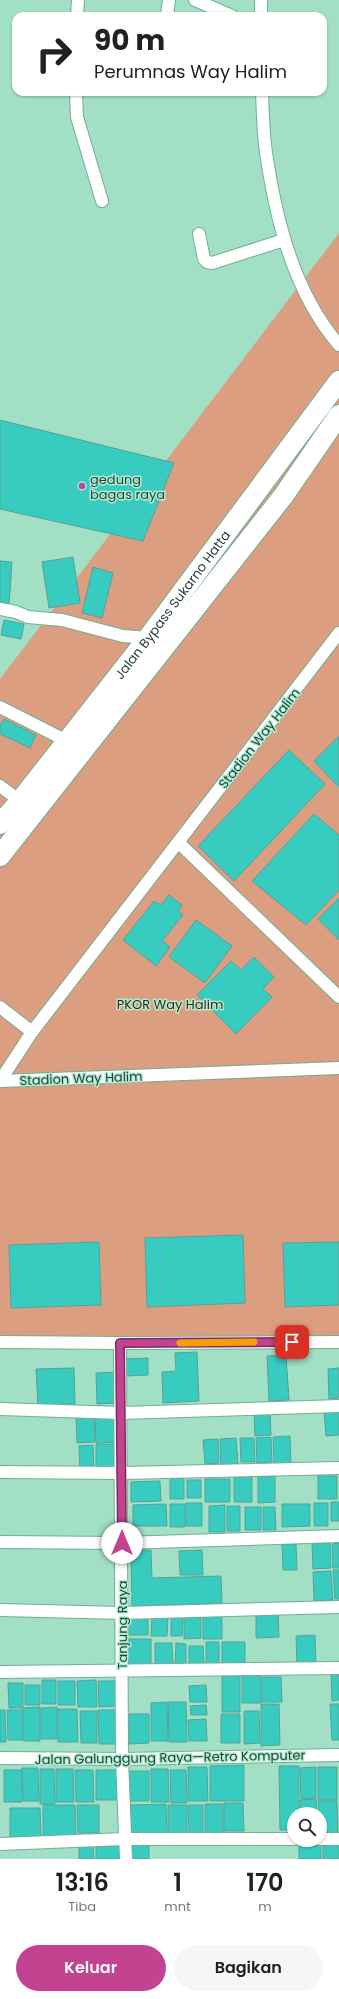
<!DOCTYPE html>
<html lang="id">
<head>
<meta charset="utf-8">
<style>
  :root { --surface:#fff; --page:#f6f6f6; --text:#202124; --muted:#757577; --accent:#c2438f }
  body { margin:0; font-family:Poppins,sans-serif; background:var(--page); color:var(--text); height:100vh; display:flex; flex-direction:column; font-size:15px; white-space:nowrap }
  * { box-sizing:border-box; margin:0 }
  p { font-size:13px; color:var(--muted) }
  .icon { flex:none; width:22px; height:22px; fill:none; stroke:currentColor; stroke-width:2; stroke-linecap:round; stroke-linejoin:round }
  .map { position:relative; height:1859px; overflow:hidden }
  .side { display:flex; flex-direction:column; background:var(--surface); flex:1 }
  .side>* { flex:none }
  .hud { position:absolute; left:12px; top:12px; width:315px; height:84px; border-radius:12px; box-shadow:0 1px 3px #0004; background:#fff; color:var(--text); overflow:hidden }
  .fabs { position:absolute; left:287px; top:1807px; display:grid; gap:8px }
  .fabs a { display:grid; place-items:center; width:40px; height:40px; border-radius:50%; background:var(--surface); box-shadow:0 1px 3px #0004; font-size:20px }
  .pin { position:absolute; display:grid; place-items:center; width:34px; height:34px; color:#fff; margin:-17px; border-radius:8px; box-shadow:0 2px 6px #0006 }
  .me { position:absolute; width:44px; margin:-22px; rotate:0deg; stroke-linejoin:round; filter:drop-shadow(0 0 3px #0008) }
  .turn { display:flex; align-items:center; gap:14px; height:84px; padding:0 16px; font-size:18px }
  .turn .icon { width:52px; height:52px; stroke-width:2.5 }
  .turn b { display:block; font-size:28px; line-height:34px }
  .eta { display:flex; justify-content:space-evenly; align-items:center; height:68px; text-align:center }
  .eta b { font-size:24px; font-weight:600; line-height:28px }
  .primary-button { display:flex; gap:8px; margin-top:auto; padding:8px 16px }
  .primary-button a { flex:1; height:46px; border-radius:24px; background:var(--accent); color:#fff; font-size:16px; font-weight:600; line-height:46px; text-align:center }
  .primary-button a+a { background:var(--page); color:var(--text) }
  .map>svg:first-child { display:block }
</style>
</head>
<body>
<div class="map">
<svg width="339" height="1859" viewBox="0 0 339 1859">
  <rect width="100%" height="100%" fill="#a2e0c6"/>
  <path fill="#dc9e80" d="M339,233V1342L0,1347V679Z"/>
  <path fill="#38ccc1" stroke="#58a098" d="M0,420L174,463L143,541L0,509Z
    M73,557L80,603L49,608L42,562Z
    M0,561L12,562L9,607L0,606Z
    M93,567L113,573L102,618L82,613Z
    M4,620L24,624L21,639L1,635Z
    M4,719L36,735L30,748L0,734V726Z
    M339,736V787L314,761Z
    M289,750L325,784L234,881L198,846Z
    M314,814L339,835V890L306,925L252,881Z
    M169,895L182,905L178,911L183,915L162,941L170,947L156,966L123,940L154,901L161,905Z
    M339,898V940L318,919Z
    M196,920L232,946L205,983L169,957Z
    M254,957L274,977L263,989L272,997L236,1034L197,995L231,961L241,970Z
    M243,1235L245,1303L147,1307L145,1238Z
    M99,1242L101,1305L11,1308L9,1245Z
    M339,1242V1305L285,1307L283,1243Z
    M197,1352L199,1401L163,1403L162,1372L176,1371L175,1353Z
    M286,1355L289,1400L269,1401L267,1356Z
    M148,1358V1375L125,1376L124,1359Z
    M74,1368L75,1404L38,1405L36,1369Z
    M339,1368V1398L329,1399L328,1369Z
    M117,1372L118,1403L97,1404L96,1373Z
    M339,1411V1435L326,1436L324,1412Z
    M270,1413L271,1435L255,1436L254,1414Z
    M94,1416L95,1442L77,1443L76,1417Z
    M95,1417H118V1442L96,1443Z
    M290,1436L291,1465H274L273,1437Z
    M271,1437L272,1462L257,1463L256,1438Z
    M236,1438L238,1464L221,1465L220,1439Z
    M240,1438H254L255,1462H241Z
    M218,1439L219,1463L205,1464L203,1440Z
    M96,1444H119L120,1470L96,1471Z
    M93,1445L94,1470H80L79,1446Z
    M234,1476H252V1502H234Z
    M258,1476H275V1502L258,1503Z
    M318,1476H337V1499H318Z
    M170,1478H184V1499H170Z
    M205,1479H230V1502H205Z
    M187,1480H201V1498H187Z
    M160,1481L161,1501L131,1502V1482Z
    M331,1502H339V1521H331Z
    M186,1503H202V1526H186Z
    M314,1503H328V1526H314Z
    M166,1504L167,1526H133V1505Z
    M170,1504H185V1527H170Z
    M282,1504H310V1526L282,1527Z
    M225,1505V1532H209V1506Z
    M227,1506H240V1531H227Z
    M245,1507H261V1530H245Z
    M263,1507H275L276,1530H263Z
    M330,1543L331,1568L313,1569L312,1544Z
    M339,1543V1568H333L332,1544Z
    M296,1544L297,1570H283L282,1545Z
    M131,1550H151L152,1578L221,1576L222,1603L132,1606Z
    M202,1550L203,1575H180L179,1551Z
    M333,1570H339V1599H335Z
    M331,1571L333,1600L314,1601L313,1572Z
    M256,1612H278L279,1637L256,1638Z
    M184,1613H201V1638L184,1639Z
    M203,1613H222V1639H203Z
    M171,1614H183L182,1636H171Z
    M129,1616H148V1635H129Z
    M152,1617H168L167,1636H151Z
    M315,1635L316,1664L297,1665L296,1636Z
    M127,1639H151V1666H128Z
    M206,1642H219V1666H206Z
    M222,1642H245V1665H222Z
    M155,1643H172L173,1666H155Z
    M176,1643L186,1644V1666L175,1665Z
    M189,1646H203L204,1666H189Z
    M331,1673H339V1700L332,1701Z
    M242,1675H261V1703H242Z
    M222,1676H240V1712H222Z
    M262,1677H281L282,1702H262Z
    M42,1680H56V1704H42Z
    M96,1680L97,1707H78L77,1681Z
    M58,1681H75V1705H58Z
    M98,1681H118V1706L99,1707Z
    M8,1683H23V1708H9Z
    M25,1685H40V1705H25Z
    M206,1685L207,1702H190L189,1686Z
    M167,1702L168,1741H151V1703Z
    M168,1702H186L187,1742H169Z
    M261,1704H279L280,1745L261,1746Z
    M330,1704H339V1740H332Z
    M206,1705L207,1715H191L190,1706Z
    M40,1707V1741H23V1708Z
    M57,1707V1739H41V1708Z
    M58,1709H77L78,1742H58Z
    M0,1710H5L6,1742H0Z
    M7,1710H22V1740H8Z
    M98,1710H119L120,1744H99Z
    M80,1711H97V1743H81Z
    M244,1711H259L260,1743L244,1744Z
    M129,1714H149V1743L129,1744Z
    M221,1714H240V1743H221Z
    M206,1719L207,1741H189L188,1720Z
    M244,1765V1801H210V1766Z
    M279,1766H299V1814H294V1830H280Z
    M188,1767H207L208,1801H188Z
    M316,1767V1798L301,1799L300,1768Z
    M318,1767H337V1800H318Z
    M22,1768H38L39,1801H23Z
    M40,1769H54L55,1804H40Z
    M56,1769H73L74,1802H56Z
    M151,1769H168L169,1802H151Z
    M4,1770H22V1802H4Z
    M75,1770H93L94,1802H76Z
    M96,1770H117L118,1800H96Z
    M170,1770H186L187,1803H171Z
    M128,1771H149V1801H129Z
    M316,1799L317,1814H300V1800Z
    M318,1801H337L338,1834H320Z
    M224,1803H243L244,1831H224Z
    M166,1804L167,1834H130V1805Z
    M205,1804H223V1833L205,1834Z
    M43,1805H75L76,1837H43Z
    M77,1805H99V1833H78Z
    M168,1805H187V1834H168Z
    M188,1805H203V1835H189Z
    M10,1808H40L41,1837H10Z
    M129,1843H149V1859H129Z
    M299,1843H321V1859H299Z
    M323,1843H339V1859H323Z
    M79,1844H93L94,1859H79Z
    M96,1844H120V1859H96Z"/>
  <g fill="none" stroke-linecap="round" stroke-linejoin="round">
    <defs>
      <path id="minor" d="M195,0L232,16
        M261,0V16
        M77,16L78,0
        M167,16L169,0
        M76,92L77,117L102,201
        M262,92C263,114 263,137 267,159C277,224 295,294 339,345
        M199,234L204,259L207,262L212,263L284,240
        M0,609L16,612L28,617L62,620L123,636L148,638
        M0,707L67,741
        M0,786L20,801
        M178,842L339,997
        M0,1007L32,1032
        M0,1081L32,1032L339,633
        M0,1081L339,1068
        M0,1342L120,1343L339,1342
        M120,1343L122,1759L126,1859
        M0,1409L121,1413L339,1406
        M0,1472L122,1473L339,1468
        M0,1542L122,1543L339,1536
        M0,1610L123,1613L339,1607
        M0,1672L339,1668
        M0,1758L122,1759L339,1755
        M320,1839H339
        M0,1844L125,1839H294"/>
      <g id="trunk">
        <path id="s1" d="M0,824L20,801L148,638L339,381"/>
        <path d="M0,856L284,495L339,415"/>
      </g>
    </defs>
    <use href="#minor" stroke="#71ae95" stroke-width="14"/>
    <use href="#trunk" stroke="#71ae95" stroke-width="22"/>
    <use href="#minor" stroke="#fff" stroke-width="12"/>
    <use href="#trunk" stroke="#fff" stroke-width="20"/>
  </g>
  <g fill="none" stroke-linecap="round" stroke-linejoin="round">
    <defs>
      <path id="route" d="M122,1543L120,1343L292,1342"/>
    </defs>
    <use href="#route" stroke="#7e2c5d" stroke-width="10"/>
    <use href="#route" stroke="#c2438f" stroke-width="7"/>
    <path stroke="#f59e0b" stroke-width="7" d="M180,1343L254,1342"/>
  </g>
  <circle fill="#c2438f" stroke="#aeedd3" stroke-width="1.5" cx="82" cy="486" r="4"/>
  <g text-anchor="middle" stroke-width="3" stroke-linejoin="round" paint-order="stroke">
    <g font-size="13" fill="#274137" stroke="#aeedd3" text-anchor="start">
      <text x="90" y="484">gedung<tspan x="90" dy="15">bagas raya</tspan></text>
    </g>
    <g font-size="13" fill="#274137" stroke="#aeedd3">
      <text dy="5" stroke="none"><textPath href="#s1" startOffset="279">Jalan Bypass Sukarno Hatta</textPath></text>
      <text transform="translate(259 738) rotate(-52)" y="5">Stadion Way Halim</text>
      <text transform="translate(81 1078) rotate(-2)" y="5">Stadion Way Halim</text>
      <text transform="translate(122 1625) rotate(-90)" y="5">Tanjung Raya</text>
      <text transform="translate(170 1757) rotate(-1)" y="5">Jalan Galunggung Raya—Retro Komputer</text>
    </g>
    <g font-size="13" fill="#421f0d" stroke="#aeedd3">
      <text x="170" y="1009">PKOR Way Halim</text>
    </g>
  </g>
</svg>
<div class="fabs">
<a><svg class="icon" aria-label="search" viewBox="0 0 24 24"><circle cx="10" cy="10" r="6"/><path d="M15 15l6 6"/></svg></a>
</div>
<div class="pin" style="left:292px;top:1342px;background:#d93025"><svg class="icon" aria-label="arrive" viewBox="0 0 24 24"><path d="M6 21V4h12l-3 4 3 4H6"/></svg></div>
<svg class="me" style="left:122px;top:1543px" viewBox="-20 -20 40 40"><circle r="19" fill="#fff"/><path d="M0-13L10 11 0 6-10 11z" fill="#c2438f"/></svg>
<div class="hud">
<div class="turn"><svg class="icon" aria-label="right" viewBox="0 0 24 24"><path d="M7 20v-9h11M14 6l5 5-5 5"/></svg><div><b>90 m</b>Perumnas Way Halim</div></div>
</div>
</div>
<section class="side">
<div class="eta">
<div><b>13:16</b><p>Tiba</p></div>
<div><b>1</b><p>mnt</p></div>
<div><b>170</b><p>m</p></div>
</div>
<div class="primary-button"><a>Keluar</a><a>Bagikan</a></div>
</section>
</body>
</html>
